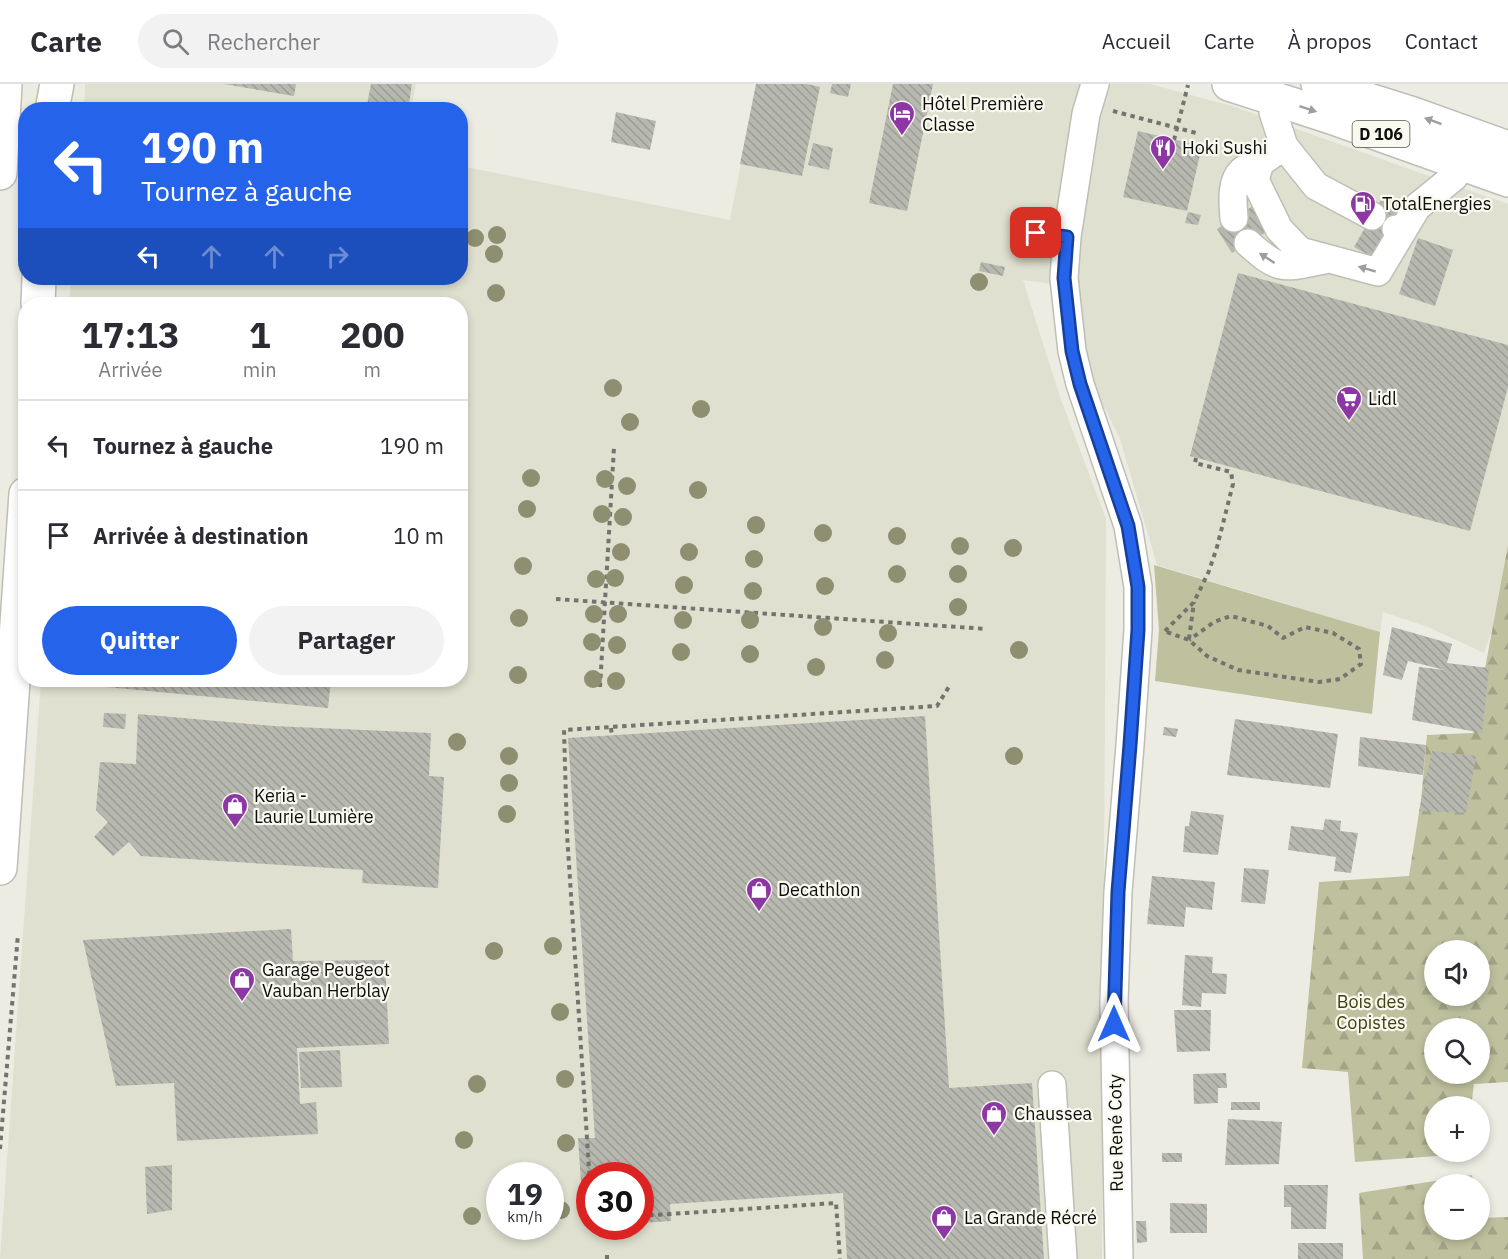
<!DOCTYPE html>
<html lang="fr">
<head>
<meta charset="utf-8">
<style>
  :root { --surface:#fff; --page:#f2f2f3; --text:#2b2b33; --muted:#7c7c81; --line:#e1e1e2; --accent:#2563eb }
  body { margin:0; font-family:"IBM Plex Sans",sans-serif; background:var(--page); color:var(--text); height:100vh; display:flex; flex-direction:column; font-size:22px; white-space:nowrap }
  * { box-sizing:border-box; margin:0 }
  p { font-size:20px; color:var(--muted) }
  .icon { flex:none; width:33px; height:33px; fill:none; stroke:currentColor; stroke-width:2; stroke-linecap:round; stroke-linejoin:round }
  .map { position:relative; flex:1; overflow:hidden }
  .drawer { position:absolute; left:18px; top:213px; width:450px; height:390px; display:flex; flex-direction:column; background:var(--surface); border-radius:24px; box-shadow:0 3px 9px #0003 }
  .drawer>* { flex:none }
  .guide { position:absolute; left:18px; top:18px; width:450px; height:183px; border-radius:24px; box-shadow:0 3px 9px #0003; background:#2563eb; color:#fff; overflow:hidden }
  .fabs { position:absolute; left:1424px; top:856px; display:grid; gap:12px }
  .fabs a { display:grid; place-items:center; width:66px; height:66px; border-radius:50%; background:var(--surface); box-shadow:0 3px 9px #0003; font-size:30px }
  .speed { position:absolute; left:486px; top:1078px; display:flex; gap:12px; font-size:30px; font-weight:700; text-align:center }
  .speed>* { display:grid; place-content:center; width:78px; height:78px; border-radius:50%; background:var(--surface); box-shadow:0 3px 9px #0003; line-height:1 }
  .speed small { font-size:15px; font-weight:400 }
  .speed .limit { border:9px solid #d22; background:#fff; color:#111 }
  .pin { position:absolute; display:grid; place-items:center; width:51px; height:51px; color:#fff; margin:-26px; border-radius:12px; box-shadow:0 3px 9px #0006 }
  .me { position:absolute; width:66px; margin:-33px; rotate:0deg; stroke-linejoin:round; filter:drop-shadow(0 0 4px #0008) }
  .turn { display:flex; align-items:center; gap:21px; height:126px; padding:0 24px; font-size:27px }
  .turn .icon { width:78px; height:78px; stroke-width:2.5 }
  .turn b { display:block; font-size:42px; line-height:51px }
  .lanes { display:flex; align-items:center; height:57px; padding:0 24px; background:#0003; justify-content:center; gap:30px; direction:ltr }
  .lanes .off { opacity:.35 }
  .eta { display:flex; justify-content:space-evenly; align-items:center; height:102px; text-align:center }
  .eta b { font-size:36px; font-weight:700; line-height:42px }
  .action { display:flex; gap:12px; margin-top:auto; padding:12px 24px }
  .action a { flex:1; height:69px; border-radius:36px; background:var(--accent); color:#fff; font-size:24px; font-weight:700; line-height:69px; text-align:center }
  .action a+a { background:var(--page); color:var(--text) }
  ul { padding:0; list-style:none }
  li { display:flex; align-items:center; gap:18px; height:90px; padding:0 24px; border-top:2px solid var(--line) }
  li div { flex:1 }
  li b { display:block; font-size:22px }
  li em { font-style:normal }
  header { display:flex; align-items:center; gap:36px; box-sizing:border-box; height:84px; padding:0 30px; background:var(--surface); border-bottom:2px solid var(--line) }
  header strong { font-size:28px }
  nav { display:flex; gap:33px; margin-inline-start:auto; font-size:21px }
  .search { width:420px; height:54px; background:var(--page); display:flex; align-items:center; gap:15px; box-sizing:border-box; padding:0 21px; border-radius:33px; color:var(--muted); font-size:22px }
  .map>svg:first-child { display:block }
</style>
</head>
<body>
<header>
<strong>Carte</strong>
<div class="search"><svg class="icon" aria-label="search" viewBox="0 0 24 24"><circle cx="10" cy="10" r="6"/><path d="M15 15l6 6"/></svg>Rechercher</div>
<nav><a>Accueil</a><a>Carte</a><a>À propos</a><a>Contact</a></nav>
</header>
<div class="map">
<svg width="1508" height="1175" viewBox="0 0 1508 1175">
  <defs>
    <pattern id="forest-firs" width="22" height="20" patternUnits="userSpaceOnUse" patternTransform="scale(1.5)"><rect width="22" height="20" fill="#bfc09e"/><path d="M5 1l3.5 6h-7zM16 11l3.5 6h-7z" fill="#a3a487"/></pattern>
    <pattern id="building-back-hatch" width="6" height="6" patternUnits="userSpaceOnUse" patternTransform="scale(1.5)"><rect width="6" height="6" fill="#b7b8af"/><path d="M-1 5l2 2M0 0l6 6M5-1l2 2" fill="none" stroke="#9c9d95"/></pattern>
  </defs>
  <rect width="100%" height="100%" fill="#ecece3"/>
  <path fill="#e0e0d0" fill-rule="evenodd" d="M85,0H416L411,25L84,26Z
    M756,0H1150L1232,22L1508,120V498L1484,569L1428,543L1383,528L1380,548L1157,481L1120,355L1090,294L1076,203L1023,196L1060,313L1106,435L1102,1175H0L41,596H460V220H69L71,194H460L461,82L730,136ZM500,1092H550V1143H500ZM590,1092H640V1143H590Z"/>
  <path fill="#bfc09e" d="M1154,481L1380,548L1372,630L1155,597L1159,546Z"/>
  <path fill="url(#forest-firs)" fill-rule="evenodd" d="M1508,461V998L1474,1000L1471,1023H1434V1068H1465V1070L1355,1078L1348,988L1302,984L1319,798L1409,792L1421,716L1427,651L1473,649ZM1434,867H1479V912H1434ZM1434,945H1479V990H1434Z
    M1472,1091L1474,1101H1434V1146H1479V1128L1480,1134L1508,1133V1175H1363L1359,1109Z"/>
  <path fill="url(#building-back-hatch)" d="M224,0H296L294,12Z
    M371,0H412L408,26H366Z
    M756,0H807L820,3L802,92L740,80Z
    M832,0H851L848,13L830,9Z
    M893,0H933L907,127L869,119Z
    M616,28L656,37L650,66L611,58Z
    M1138,47L1202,62L1187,127L1123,113Z
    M813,59L833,64L829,86L808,81Z
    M1383,112L1407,125L1378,176L1354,163Z
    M1256,120L1268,147L1232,169L1217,145Z
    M1188,128L1201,131L1198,141L1185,139Z
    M1418,154L1453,166L1435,222L1399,210Z
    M981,178L1005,183L1003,192L979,187Z
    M1238,189L1508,261V303L1470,447L1190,372Z
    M460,435H464L462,452H460Z
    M1392,543L1452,560L1447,579L1489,584L1482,649L1412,636L1419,583L1445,586L1408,577L1402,596L1383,591Z
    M96,596H331L328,624L96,602Z
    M104,629L126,630L125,645L103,643Z
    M138,630L273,642L431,649L429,692L444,693L438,804L362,799L363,786L141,772L129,758L113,772L94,753L108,738L96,726L100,678L136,680Z
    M925,632L949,1004L1032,999L1044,1175H847L843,1109L670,1120L671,1137L640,1139V1092H590V1142H584L578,1054H595L568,654Z
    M1235,635L1338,650L1330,704L1227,691Z
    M1164,643L1178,645L1176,653L1163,651Z
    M1360,653L1426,661L1423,691L1358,682Z
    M1432,667L1476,672L1466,729L1419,727Z
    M1191,727L1224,731L1218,771L1183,768L1185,742H1189Z
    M1325,735L1341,737L1340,747L1358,749L1351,789L1334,787L1336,773L1288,766L1291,742L1323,746Z
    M1244,784L1269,786L1265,820L1241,818Z
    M1152,792L1215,798L1212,826L1186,823L1184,843L1147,840Z
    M291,845L293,877L385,876L389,960L297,964L300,1020L316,1018L318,1050L177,1057L174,999L116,1002L83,856Z
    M1185,871L1213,873L1212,889L1227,890L1226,910L1202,909L1201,923L1182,921Z
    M1174,926H1211L1210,967L1177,968Z
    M340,966L342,1003L301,1004L299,968Z
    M1226,989L1227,1004H1218V1019L1194,1020L1193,990Z
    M1231,1018H1260V1026H1231Z
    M1228,1035L1282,1038L1279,1080L1225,1081Z
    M1162,1069H1182V1078H1162Z
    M172,1081V1126L147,1130L145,1083Z
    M1284,1101H1328L1326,1145H1291V1123H1284Z
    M1170,1119L1207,1120V1149H1170Z
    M1136,1137H1146L1147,1158L1137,1159Z
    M1298,1159H1343V1175H1298Z"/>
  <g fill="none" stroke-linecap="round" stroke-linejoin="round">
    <defs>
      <path id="minor" d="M1095,0L1086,30L1067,153L1064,194L1072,267L1080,300L1128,442L1138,503V546L1130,661L1118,808L1114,917L1119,1175
        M1275,14L1273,28L1284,62L1316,102L1372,132
        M1284,62L1260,79L1255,96L1279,145L1300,167L1378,188L1402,148
        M1234,134C1233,120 1230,98 1242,87C1246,83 1254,82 1260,79
        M1396,145L1402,148L1417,123L1454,93L1462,79L1469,61
        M1036,149L1067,153
        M1248,159C1280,188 1283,184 1324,176
        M1052,1001L1063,1175"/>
      <path id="major" d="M1229,0L1331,33L1508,96
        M1318,0L1413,30L1508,64
        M52,26L57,0
        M0,89L5,0
        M38,220L39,194
        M0,784L26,410"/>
    </defs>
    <use href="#minor" stroke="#bebeb5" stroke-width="30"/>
    <use href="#major" stroke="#bebeb5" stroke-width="36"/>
    <path stroke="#74746e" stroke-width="4" stroke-dasharray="4.5 4.5" stroke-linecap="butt" d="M1113,27L1200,50
      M1174,56L1188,1
      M556,515L987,545
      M1165,547L1194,518L1209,487L1217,463L1233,400L1231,388L1195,379L1196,374
      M1167,548L1189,556L1207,572L1238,586L1319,598L1340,595L1361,580L1359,565L1333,549L1305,543L1283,554L1268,542L1231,532L1214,538L1189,556
      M1189,555L1194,518
      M600,603L614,363
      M611,644L612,652
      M0,1065L18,850
      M590,1100L567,750L564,646L937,622L950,601
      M640,1132L836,1119L840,1175
      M605,1143V1144
      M607,1171V1175"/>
    <use href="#minor" stroke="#fff" stroke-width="27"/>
    <use href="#major" stroke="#fff" stroke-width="33"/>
  </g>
  <g fill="#8e8e70">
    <circle cx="497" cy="151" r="9"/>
    <circle cx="475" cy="154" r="9"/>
    <circle cx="494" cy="170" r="9"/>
    <circle cx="979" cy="198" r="9"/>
    <circle cx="496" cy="209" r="9"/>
    <circle cx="613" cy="304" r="9"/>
    <circle cx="701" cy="325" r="9"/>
    <circle cx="630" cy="338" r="9"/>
    <circle cx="531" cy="394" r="9"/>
    <circle cx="605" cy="395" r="9"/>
    <circle cx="627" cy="402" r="9"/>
    <circle cx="698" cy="406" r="9"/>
    <circle cx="527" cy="425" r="9"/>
    <circle cx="602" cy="430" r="9"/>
    <circle cx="623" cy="433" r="9"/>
    <circle cx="756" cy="441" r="9"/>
    <circle cx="823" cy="449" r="9"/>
    <circle cx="897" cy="452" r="9"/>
    <circle cx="960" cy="462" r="9"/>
    <circle cx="1013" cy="464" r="9"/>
    <circle cx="621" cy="468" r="9"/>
    <circle cx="689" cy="468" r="9"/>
    <circle cx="754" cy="475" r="9"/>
    <circle cx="523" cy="482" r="9"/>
    <circle cx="897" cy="490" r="9"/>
    <circle cx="958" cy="490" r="9"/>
    <circle cx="615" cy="494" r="9"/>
    <circle cx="596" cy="495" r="9"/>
    <circle cx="684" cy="501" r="9"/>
    <circle cx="825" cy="502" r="9"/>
    <circle cx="753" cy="507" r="9"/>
    <circle cx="958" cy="523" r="9"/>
    <circle cx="594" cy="530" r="9"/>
    <circle cx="618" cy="530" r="9"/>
    <circle cx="519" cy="534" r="9"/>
    <circle cx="683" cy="536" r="9"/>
    <circle cx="750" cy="536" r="9"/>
    <circle cx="823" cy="543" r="9"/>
    <circle cx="888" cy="549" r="9"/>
    <circle cx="592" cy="558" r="9"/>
    <circle cx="617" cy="561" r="9"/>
    <circle cx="1019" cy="566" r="9"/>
    <circle cx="681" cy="568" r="9"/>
    <circle cx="750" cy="570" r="9"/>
    <circle cx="885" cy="576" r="9"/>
    <circle cx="816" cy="583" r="9"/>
    <circle cx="518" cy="591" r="9"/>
    <circle cx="593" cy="595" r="9"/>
    <circle cx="616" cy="597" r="9"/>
    <circle cx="457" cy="658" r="9"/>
    <circle cx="509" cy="672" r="9"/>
    <circle cx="1014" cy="672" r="9"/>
    <circle cx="509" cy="699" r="9"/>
    <circle cx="507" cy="730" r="9"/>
    <circle cx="553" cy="862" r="9"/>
    <circle cx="494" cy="867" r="9"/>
    <circle cx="560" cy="928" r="9"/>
    <circle cx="565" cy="995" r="9"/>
    <circle cx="477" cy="1000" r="9"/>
    <circle cx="464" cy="1056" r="9"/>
    <circle cx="566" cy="1059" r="9"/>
    <circle cx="561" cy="1126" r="9"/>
    <circle cx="472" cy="1132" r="9"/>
  </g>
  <defs><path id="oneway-solid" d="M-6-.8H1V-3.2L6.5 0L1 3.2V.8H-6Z" transform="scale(1.5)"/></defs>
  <g fill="#9e9e9d">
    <use href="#oneway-solid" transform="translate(1308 25) rotate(18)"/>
    <use href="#oneway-solid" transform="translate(1433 37) rotate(-160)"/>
    <use href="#oneway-solid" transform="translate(1267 174) rotate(-147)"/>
    <use href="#oneway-solid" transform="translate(1367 185) rotate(-164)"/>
  </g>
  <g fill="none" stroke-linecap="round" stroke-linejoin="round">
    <defs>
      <path id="route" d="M1036,149L1067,153L1064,194L1072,267L1080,300L1128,442L1138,503V546L1130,661L1118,808L1114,940"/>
    </defs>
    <use href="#route" stroke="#184099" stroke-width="15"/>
    <use href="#route" stroke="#2563eb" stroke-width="10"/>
  </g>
  <defs>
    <symbol id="hotel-pin" viewBox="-11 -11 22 30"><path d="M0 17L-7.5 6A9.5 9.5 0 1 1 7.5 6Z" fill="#8d37a5" stroke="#f9f9f0"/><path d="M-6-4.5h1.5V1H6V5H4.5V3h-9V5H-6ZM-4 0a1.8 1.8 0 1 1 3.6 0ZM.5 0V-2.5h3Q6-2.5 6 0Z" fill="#fff"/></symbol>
    <symbol id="restaurant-pin" viewBox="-11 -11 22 30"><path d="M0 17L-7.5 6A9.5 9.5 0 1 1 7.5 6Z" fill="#8d37a5" stroke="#f9f9f0"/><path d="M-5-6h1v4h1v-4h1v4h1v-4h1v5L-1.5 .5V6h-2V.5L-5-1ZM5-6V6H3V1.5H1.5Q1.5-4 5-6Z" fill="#fff"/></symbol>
    <symbol id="fuel-pin" viewBox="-11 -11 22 30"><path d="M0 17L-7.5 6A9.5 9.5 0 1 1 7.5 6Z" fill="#8d37a5" stroke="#f9f9f0"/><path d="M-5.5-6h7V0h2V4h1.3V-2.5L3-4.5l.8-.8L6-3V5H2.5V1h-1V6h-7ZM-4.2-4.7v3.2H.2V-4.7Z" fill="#fff"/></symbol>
    <symbol id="supermarket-pin" viewBox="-11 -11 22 30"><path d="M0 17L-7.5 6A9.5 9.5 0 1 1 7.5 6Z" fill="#8d37a5" stroke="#f9f9f0"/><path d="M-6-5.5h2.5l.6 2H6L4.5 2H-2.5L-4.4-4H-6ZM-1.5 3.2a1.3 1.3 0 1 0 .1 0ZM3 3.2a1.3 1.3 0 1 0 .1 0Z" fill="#fff"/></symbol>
    <symbol id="shop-pin" viewBox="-11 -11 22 30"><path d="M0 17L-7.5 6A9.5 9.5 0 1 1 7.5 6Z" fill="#8d37a5" stroke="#f9f9f0"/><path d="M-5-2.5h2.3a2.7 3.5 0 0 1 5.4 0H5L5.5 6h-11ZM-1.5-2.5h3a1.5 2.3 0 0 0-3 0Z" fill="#fff"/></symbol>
  </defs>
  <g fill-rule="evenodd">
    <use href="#hotel-pin" x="887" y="15" width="30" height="40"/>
    <use href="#restaurant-pin" x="1148" y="49" width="30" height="40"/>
    <use href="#fuel-pin" x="1348" y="105" width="30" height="40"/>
    <use href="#supermarket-pin" x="1334" y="300" width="30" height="40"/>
    <use href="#shop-pin" x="220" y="707" width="30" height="40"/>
    <use href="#shop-pin" x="744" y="791" width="30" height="40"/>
    <use href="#shop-pin" x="227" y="881" width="30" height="40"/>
    <use href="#shop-pin" x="979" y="1015" width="30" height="40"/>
    <use href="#shop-pin" x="929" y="1119" width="30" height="40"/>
  </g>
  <g text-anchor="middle" stroke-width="4.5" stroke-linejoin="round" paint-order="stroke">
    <rect fill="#f9f9f0" stroke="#54544f" stroke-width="1.5" x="1352.5" y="37" width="57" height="26" rx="4.5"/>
    <g font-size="16" font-weight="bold" fill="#0d0d0a">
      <text x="1381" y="56">D 106</text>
    </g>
    <g font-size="18" fill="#0d0d0a" stroke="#f9f9f0" text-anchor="start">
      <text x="922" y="26">Hôtel Première<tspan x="922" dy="21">Classe</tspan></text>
      <text x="1182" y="70">Hoki Sushi</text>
      <text x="1382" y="126">TotalEnergies</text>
      <text x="1368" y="321">Lidl</text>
      <text x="254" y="718">Keria -<tspan x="254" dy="21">Laurie Lumière</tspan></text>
      <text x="778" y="812">Decathlon</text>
      <text x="262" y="892">Garage Peugeot<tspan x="262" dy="21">Vauban Herblay</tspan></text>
      <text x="1014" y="1036">Chaussea</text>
      <text x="964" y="1140">La Grande Récré</text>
    </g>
    <g font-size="18" fill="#424111" stroke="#f9f9f0">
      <text x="1371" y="924">Bois des<tspan x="1371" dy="21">Copistes</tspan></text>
    </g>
    <g font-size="18" fill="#0d0d0a" stroke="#f9f9f0">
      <text transform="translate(1116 1049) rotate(-91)" y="6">Rue René Coty</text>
    </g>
  </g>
</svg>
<div class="fabs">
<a><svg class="icon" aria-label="sound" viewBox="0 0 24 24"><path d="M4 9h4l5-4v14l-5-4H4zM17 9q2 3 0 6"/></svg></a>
<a><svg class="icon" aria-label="search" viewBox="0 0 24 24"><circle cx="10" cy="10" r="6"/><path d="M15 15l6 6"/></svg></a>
<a>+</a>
<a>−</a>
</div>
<div class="speed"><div>19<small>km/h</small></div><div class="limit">30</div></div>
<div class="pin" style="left:1036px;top:149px;background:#d93025"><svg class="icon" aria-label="arrive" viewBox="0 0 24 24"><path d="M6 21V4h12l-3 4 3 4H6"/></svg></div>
<svg class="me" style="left:1114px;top:940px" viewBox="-20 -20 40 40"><path d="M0-17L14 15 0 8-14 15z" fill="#2563eb" stroke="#fff" stroke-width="4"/></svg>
<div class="guide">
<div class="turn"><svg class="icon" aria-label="left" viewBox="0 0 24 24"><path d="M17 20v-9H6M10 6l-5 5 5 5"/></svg><div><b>190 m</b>Tournez à gauche</div></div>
<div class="lanes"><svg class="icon" aria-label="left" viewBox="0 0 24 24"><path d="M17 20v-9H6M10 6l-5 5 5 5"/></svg><svg class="icon off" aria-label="ahead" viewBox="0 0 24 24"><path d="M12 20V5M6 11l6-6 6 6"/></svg><svg class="icon off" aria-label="ahead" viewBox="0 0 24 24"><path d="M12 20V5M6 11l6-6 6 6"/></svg><svg class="icon off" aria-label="right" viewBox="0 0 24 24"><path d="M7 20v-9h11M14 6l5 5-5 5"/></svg></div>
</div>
<section class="drawer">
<div class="eta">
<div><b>17:13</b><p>Arrivée</p></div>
<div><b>1</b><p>min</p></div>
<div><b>200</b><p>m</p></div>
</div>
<ul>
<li><svg class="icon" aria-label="left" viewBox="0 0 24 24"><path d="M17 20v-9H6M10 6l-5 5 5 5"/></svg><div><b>Tournez à gauche</b></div><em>190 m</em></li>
<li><svg class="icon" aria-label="arrive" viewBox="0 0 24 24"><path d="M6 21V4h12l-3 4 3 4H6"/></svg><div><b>Arrivée à destination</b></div><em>10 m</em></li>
</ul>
<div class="action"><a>Quitter</a><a>Partager</a></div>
</section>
</div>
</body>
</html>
